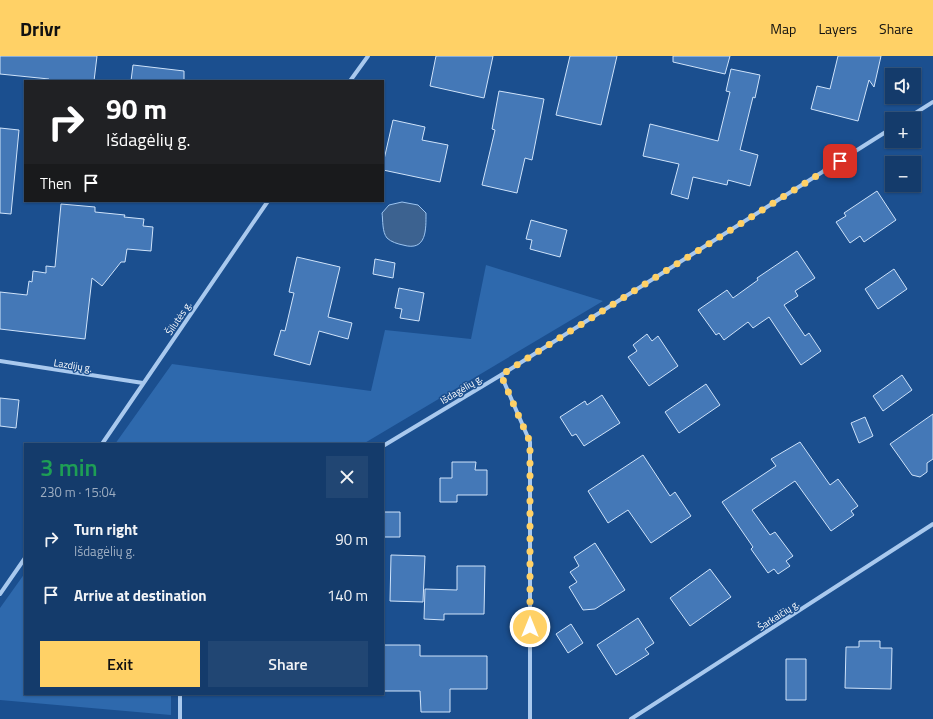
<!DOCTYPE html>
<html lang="en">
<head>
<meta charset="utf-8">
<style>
  :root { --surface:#143b6b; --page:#214673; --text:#f1f3f6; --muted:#9dadc1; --line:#33557e; --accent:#ffd166 }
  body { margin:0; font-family:"Titillium Web",sans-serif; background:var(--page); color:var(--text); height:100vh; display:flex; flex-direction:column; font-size:15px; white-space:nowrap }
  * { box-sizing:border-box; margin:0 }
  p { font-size:13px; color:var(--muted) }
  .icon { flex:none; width:22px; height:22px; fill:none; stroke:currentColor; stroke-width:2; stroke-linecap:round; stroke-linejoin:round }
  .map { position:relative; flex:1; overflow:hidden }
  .drawer { position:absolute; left:24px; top:387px; width:360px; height:252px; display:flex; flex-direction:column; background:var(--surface); border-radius:0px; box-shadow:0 1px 3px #0004,0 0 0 1px var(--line) }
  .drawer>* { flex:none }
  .top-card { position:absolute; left:24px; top:24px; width:360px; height:122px; border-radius:0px; box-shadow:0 1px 3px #0004,0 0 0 1px var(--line); background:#202124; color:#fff; overflow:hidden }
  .buttons { position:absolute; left:885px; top:12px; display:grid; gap:8px }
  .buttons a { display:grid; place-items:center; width:36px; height:36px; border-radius:0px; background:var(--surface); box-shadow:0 1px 3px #0004,0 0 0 1px var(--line); font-size:20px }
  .pin { position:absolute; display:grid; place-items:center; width:34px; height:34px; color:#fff; margin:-17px; border-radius:8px; box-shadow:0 2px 6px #0006 }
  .me { position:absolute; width:44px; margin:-22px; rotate:0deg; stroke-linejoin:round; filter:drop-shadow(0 0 3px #0008) }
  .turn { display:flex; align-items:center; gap:14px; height:84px; padding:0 16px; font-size:18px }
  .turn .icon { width:52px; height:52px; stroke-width:2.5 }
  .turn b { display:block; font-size:28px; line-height:34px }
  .then { display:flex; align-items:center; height:38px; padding:0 16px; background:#0003; gap:8px; font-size:15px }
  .round { display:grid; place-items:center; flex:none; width:42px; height:42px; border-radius:0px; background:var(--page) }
  .overview { display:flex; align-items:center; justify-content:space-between; height:68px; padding:0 16px }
  h1 { font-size:24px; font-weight:600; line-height:30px; color:#1e9e55 }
  .action { display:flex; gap:8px; margin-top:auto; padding:8px 16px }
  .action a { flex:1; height:46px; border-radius:0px; background:var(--accent); color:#111; font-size:16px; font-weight:600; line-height:46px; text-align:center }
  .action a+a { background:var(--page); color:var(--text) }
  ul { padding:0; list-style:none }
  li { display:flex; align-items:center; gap:12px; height:56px; padding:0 16px }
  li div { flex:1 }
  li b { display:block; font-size:15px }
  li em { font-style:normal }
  header { display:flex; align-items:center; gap:24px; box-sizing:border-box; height:56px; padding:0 20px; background:var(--accent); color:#111 }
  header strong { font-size:19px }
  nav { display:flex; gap:22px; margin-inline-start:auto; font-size:14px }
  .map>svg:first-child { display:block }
</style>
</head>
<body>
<header>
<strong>Drivr</strong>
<nav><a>Map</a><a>Layers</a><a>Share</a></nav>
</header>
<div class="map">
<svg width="933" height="663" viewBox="0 0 933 663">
  <rect width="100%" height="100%" fill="#1b4f8f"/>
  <path fill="#2e69ad" d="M486,209L603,245L363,388H115L172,308L371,335L385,274L471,283Z
    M25,517V638H171V659L0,644V552Z"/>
  <path fill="#3c6290" stroke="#9cc4f0" d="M402,146L418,149L426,157C426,173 427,196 403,189C398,188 391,186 387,182C382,176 383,164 382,157L389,149Z"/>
  <path fill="#4478b7" stroke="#cfe3fa" d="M0,0H97L94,25H48L49,23L0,18Z
    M436,0H493L484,42L430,30Z
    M570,0H617L601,69L556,59Z
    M673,0H730L725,18L673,6Z
    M838,0H881L874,31L869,24L858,65L811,53L817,30L830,33Z
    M133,9L184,15V25H131Z
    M731,13L760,19L755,42L753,41L740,94L758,99L750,130L728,124L727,129L693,121L688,143L671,138L679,108L643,100L650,68L718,85L730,36L726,35Z
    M499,35L544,43L532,104L525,102L517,137L482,129L495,74L492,73Z
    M393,64L425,71L422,84L448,89L440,126L383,114V108Z
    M0,72L19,74L11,158L0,157Z
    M877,135L896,164L864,186L860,180L850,187L836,166L846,160L844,157Z
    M61,148L95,151V156L125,159L124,161L144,163L143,170L153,171L151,195L127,193L125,206H121L102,230L92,222L85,283L0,273V236L27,239L29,225L32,226L33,215L46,217V210L55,211Z
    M531,164L567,174L560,201L530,193L532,184L526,183Z
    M797,195L815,222L795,235L798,240L784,249L805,280L809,277L821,295L801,309L769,261L753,272L748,266L724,284L719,277L716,279L698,254L727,234L733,242L758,224L757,222Z
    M297,201L340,211L328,261L352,267L348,283L319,275L310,309L274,299L281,274L285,275L294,237L289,236Z
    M375,203L395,207L393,222L373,218Z
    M894,213L907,233L878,253L865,233Z
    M399,232L424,237L419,265L400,262L402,253L395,252Z
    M647,278L652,285L658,280L678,310L649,330L628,301L637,295L633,289Z
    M902,319L912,334L883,355L873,340Z
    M706,328L720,349L679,377L665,356Z
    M602,339L620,367L584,390L576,378L572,380L560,361L585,345L587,349Z
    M0,342L19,344L16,372L0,370Z
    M933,358V403L927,407V416L920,421L912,419L890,388Z
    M865,361L873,380L859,387L851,367Z
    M800,386L830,429L838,423L858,450L851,455L854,459L831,475L795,425L752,454L770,479L775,476L793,500L786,505L790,510L778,518L774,513L768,517L751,493L753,491L722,446L776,410L771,403Z
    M643,399L670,440L675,436L691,460L651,487L628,454L608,467L588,435Z
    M452,406H476L475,414H487V439H457V446H440V422H452Z
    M383,456H400V481H383Z
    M595,487L625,534L595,553L583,554L569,531L577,526L570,516L579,510L574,501Z
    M391,499L425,500L423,546L390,545Z
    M457,510H485L484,558H444V564L424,563L425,533L457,534Z
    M710,513L731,541L690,570L670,542Z
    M638,562L654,587L645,593L649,598L616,619L597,589Z
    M571,568L583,587L568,597L556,578Z
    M859,585H880V592H892L891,633L845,632L846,591H859Z
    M383,589H420V600H487V633H450V656H421L420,635H383Z
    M786,603H806V644H786Z"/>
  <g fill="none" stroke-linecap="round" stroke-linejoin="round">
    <path stroke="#a9c9ee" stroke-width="4" d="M350,25L368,0
      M906,63L933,46
      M0,305L143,327
      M501,319L530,386V663
      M102,388L268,145
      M383,390L501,319L892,72
      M0,538L25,502
      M180,638V663
      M631,663L933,468"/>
  </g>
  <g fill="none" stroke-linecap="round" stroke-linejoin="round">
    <path stroke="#ffd166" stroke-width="7" stroke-dasharray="0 12.6" d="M530,571V386L501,319L840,105"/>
  </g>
  <g text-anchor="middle" stroke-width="3" stroke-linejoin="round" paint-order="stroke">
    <g font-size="10" fill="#fff" stroke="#1b4f8f">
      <text transform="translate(178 262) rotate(-56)" y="4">Šilutės g.</text>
      <text transform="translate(73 309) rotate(9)" y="4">Lazdijų g.</text>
      <text transform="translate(461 333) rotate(-31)" y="4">Išdagėlių g.</text>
      <text transform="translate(778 559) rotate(-33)" y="4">Šarkaičių g.</text>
    </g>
  </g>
</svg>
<div class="buttons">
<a><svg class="icon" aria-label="sound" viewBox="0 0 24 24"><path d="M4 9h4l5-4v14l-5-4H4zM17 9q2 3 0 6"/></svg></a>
<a>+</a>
<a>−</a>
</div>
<div class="pin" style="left:840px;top:105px;background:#d93025"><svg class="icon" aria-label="arrive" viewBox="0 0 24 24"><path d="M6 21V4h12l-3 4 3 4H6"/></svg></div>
<svg class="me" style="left:530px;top:571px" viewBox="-20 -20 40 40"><circle r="17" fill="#ffd166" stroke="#fff" stroke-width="3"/><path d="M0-11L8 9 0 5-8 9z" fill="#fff"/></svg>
<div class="top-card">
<div class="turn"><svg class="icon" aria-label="right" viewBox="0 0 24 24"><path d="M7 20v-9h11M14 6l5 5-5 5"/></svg><div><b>90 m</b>Išdagėlių g.</div></div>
<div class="then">Then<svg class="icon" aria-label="arrive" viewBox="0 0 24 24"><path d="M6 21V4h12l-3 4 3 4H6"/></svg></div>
</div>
<section class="drawer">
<div class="overview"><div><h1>3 min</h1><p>230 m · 15:04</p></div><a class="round"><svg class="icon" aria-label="close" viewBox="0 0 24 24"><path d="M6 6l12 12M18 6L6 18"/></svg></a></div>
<ul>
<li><svg class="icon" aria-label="right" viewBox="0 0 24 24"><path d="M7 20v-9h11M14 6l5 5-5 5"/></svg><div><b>Turn right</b><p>Išdagėlių g.</p></div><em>90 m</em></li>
<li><svg class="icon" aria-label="arrive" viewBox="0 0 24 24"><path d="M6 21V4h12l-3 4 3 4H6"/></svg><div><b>Arrive at destination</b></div><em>140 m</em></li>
</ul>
<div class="action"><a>Exit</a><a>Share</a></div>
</section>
</div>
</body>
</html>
